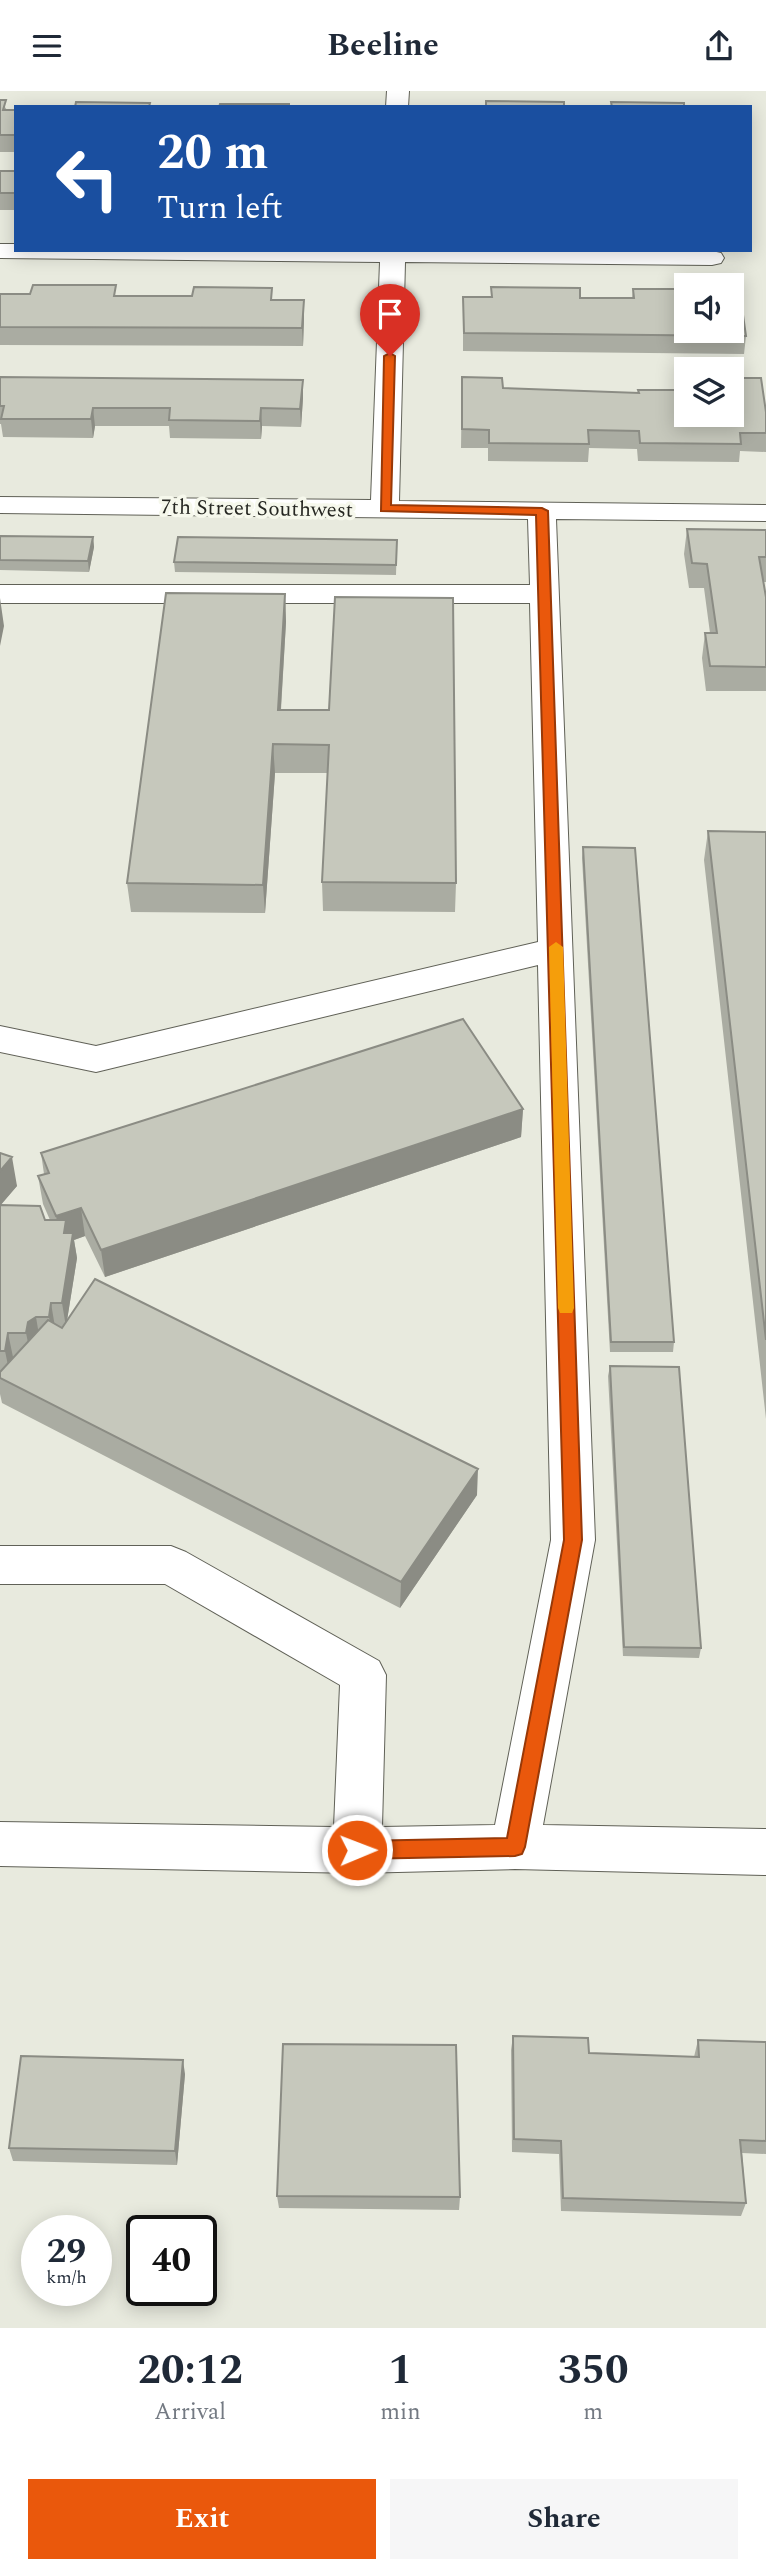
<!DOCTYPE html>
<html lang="en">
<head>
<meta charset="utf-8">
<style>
  :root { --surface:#fff; --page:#f6f6f7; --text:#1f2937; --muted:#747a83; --accent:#ea580c }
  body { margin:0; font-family:Spectral,serif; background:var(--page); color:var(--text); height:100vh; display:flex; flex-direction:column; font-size:26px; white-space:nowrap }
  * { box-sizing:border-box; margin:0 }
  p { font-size:23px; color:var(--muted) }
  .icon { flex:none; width:38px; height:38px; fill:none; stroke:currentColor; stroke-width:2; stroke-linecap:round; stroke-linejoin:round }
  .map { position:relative; height:2237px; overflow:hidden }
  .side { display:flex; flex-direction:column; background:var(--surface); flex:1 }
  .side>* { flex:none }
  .top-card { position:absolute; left:14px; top:14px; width:738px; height:147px; border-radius:0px; box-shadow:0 4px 18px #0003; background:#1a4fa0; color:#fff; overflow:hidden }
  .buttons { position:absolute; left:674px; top:182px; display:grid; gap:14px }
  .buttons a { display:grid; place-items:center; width:70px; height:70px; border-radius:0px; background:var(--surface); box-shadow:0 4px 18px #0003; font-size:35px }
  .speed { position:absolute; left:21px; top:2124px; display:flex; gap:14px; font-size:35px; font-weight:700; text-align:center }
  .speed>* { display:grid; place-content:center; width:91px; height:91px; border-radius:50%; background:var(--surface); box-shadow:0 4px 18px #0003; line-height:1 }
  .speed small { font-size:18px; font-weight:400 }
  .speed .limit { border:4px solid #111; border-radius:10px; background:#fff; color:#111 }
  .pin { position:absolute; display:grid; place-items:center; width:60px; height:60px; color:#fff; margin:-72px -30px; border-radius:50% 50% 50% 0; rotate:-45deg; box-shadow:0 0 7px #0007 }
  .pin .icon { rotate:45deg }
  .me { position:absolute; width:77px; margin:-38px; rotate:89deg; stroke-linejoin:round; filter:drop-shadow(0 0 5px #0008) }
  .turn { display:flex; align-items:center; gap:24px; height:147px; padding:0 28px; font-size:32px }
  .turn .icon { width:91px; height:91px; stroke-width:2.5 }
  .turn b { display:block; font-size:49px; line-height:60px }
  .eta { display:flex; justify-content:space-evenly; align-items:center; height:119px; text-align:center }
  .eta b { font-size:42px; font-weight:700; line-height:49px }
  .cta { display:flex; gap:14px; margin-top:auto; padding:14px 28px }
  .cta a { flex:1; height:80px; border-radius:0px; background:var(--accent); color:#fff; font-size:28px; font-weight:700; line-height:80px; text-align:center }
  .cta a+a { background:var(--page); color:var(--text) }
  header { display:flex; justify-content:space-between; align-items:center; height:91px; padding:0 28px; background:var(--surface); font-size:32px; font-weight:700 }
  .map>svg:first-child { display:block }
</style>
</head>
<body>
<header><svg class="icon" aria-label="menu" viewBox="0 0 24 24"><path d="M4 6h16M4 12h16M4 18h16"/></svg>Beeline<svg class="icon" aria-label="share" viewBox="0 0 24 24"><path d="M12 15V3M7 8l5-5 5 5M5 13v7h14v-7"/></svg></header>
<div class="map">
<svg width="766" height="2237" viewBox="0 0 766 2237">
  <rect width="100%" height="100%" fill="#e8eade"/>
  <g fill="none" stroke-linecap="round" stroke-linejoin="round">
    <defs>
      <path id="minor" d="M387,0H409L408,16H386Z
        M0,153H16V159L712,160L721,162L724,167L721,172L712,174L405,171L399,410L766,414V430L556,428L595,1449L543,1734L766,1738V1784L515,1778L357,1782L0,1775V1731L334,1736L340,1594L165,1493H0V1455H171L186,1461L379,1570L386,1584L382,1736L495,1734L551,1449L538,874L96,981L0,961V935L96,955L538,851L530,512H0V494H530L528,428L0,422V406L371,409L380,171L0,167Z"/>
    </defs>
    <use href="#minor" stroke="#606157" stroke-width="2"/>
    <use href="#minor" fill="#fff" fill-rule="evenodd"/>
  </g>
  <path fill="#aaaca2" d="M0,9L7,19H16V61H0Z
    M0,80H16V119H0Z
    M491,196L580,207H632L633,198L746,245L744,263L463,260V206H491Z
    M0,203L117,205L273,209L304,227L303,255L0,254Z
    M0,286L303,289V307L301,336L262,335L261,348L170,347L169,335H95L93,347L3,346L1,333H0Z
    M462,286L503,297L638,302V299L766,321V361L740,360L739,371L638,370L637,358L589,357L588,371L488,370V357H461Z
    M687,438L766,439V491H763L766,506V600H706L702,567L705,542H710L704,497H689L684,463Z
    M0,445L93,446L94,456L89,481L0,479Z
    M397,449L396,484L175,481L174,471Z
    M285,503L286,531L281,619H329L456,792L455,821L323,820L322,791L328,682H275L265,822L131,821L127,792Z
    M708,740L766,741V1328L704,769Z
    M583,756L674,1251L673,1261H610L582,767Z
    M523,1018L521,1046L105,1186L85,1145L74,1149L77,1167L67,1229L477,1404L400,1517L2,1312L0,1303V1062L17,1095L0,1114L45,1129H50L43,1113L38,1085L44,1083L41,1062Z
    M610,1275L701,1557L699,1567L623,1565L608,1285Z
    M513,1945L589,1962L694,1966L698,1949L766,1951V2063L742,2062L746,2112L741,2125L561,2120L559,2063L512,2061L511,1959Z
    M185,1983L177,2074L13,2070L9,2057Z
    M277,2105L460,2106L459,2119L279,2117Z"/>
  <path fill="#8b8c84" d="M304,209V227L303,255L302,237Z
    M303,289V307L301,336L300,318Z
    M93,317L95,335L93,347L91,328Z
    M261,317L262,335L261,348L260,330Z
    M93,446L94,456L89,481L88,470Z
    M285,503L286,531L279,647L278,619Z
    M0,507L4,535L0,555Z
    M273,653L275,682L265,822L263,794Z
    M523,1018L521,1046L105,1186L101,1159Z
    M12,1066L17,1095L0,1115V1080Z
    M81,1117L85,1145L74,1149L77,1167L66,1236L62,1212L61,1153L56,1125Z
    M51,1212L55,1236L53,1250L49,1226Z
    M36,1226L40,1250L31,1266L26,1242L28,1231Z
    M8,1242L13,1266L10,1284L5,1260Z
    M478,1378L477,1404L400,1517L401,1491Z
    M183,1969L185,1983L177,2074L175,2060Z"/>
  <path fill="#c6c8bc" stroke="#8b8c84" stroke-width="2" d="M0,9H6L3,19H16V44H0Z
    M486,10L564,11V16H486Z
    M76,11L150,12L149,16H75Z
    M611,11L684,12V16H612Z
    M220,13H289V16H219Z
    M0,80H16V102H0Z
    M33,194H116L114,205H192L194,196L272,197L271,209H304L302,237L0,236V203H30Z
    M491,196L580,197V207H634L633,198H686V240H732V210H741L746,245L464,242L463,206H492Z
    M0,286L303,289L300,318L261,317L260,330L169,329L170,317H93L91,328H1L4,315H0Z
    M462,286L502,287L503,297L639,302L638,299H686V324H732V287H761L766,321V342H740L741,353L640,352L639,340L588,339L589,353L489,352V339L462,338Z
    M687,438L766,439V466H759L766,506V576L710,575L705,542H717L707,473L692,472Z
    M0,445L93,446L88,470L0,469Z
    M178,446L397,449L396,474L174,471Z
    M166,502L285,503L278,619H329L335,506L453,507L456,792L322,791L329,654L273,653L263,794L127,792Z
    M708,740L766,741V1249Z
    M583,756L635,757L674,1251H611Z
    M463,928L523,1018L101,1159L81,1117L56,1125L38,1085L49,1082L41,1062Z
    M0,1062L12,1066L0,1080Z
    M0,1114L40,1115L45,1129H66L64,1142H73L62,1212H51L49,1226H36L28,1231L26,1242H8L5,1260H0Z
    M95,1188L478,1378L401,1491L0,1287V1281L48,1229L62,1237Z
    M610,1275L679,1276L701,1557L624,1556Z
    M513,1945L588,1947L589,1962L699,1966L698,1949L766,1951V2050L740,2049L746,2112L563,2107L561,2050L514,2048Z
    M283,1953L456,1954L460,2106L277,2105Z
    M21,1965L183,1969L175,2060L9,2057Z"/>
  <path fill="#ea580c" stroke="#983908" stroke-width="2" d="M390,262L395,265L391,414L542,417L548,420L582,1449L525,1756L522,1763L515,1765L357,1768L350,1766L347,1759L350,1752L357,1750L507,1747L564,1449L536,424L381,420L384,265Z"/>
  <path fill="#f59e0b" d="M556,851L563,856L574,1217L572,1222H560L558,1217L549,856Z"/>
  <g text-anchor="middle" stroke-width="7" stroke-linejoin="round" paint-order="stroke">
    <g font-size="21" fill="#262722" stroke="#f6f8ec">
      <text transform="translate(257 417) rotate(1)" y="7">7th Street Southwest</text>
    </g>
  </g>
</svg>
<div class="buttons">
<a><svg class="icon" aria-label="sound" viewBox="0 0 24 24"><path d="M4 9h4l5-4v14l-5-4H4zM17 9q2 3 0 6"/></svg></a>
<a><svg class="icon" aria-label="layers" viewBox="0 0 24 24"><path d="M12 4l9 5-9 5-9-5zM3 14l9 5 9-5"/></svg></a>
</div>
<div class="speed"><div>29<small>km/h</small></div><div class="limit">40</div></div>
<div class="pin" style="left:390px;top:265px;background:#d93025"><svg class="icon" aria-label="arrive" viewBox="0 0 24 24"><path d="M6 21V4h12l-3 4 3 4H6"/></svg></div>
<svg class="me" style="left:357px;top:1759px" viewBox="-20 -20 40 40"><circle r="17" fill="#ea580c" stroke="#fff" stroke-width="3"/><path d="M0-11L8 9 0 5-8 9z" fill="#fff"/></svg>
<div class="top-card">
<div class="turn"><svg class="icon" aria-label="left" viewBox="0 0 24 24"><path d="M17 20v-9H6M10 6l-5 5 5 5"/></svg><div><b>20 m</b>Turn left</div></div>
</div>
</div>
<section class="side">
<div class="eta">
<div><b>20:12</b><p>Arrival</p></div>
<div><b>1</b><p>min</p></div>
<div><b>350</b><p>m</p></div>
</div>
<div class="cta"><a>Exit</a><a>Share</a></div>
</section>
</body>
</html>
